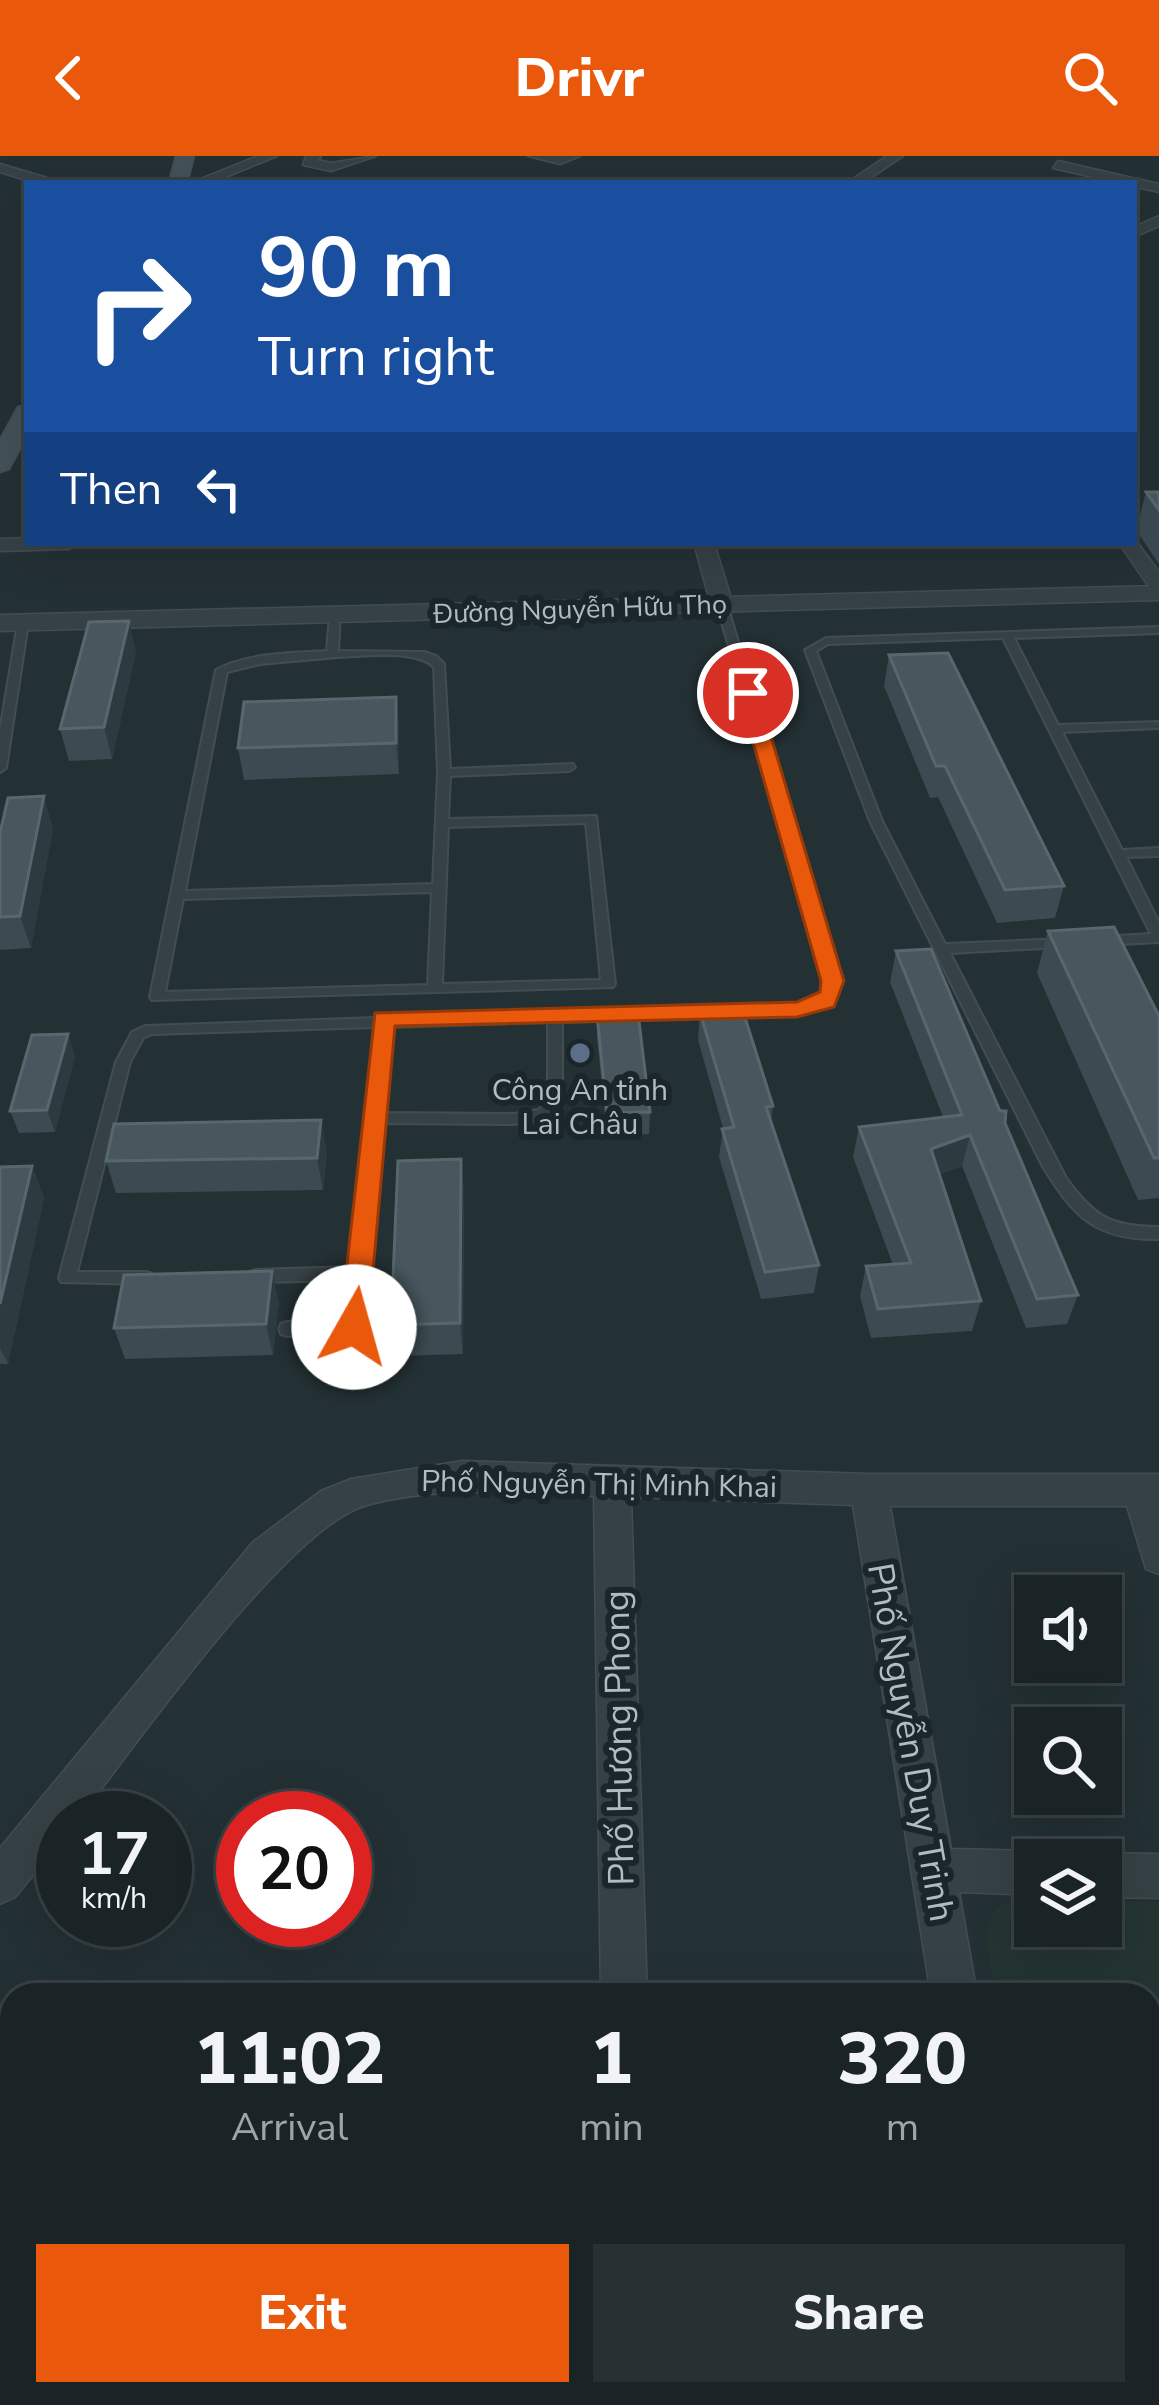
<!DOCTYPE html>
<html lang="en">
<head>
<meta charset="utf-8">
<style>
  :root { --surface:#1a2427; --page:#273033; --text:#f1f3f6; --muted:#9fa4a7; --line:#384144; --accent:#ea580c }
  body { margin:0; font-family:"Nunito Sans",sans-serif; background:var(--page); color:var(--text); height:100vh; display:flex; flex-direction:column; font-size:45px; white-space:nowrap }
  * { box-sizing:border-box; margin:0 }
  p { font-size:39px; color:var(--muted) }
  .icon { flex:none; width:66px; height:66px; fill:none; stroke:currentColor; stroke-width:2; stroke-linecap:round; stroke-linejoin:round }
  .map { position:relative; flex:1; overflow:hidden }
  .sheet { position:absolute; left:0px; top:1827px; width:1161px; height:423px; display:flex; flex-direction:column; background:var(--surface); border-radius:36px 36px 0 0; box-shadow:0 12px 48px #0002,0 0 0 3px var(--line) }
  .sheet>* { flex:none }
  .hud { position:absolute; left:24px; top:24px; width:1113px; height:366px; border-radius:0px; box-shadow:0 12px 48px #0002,0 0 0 3px var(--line); background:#1a4fa0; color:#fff; overflow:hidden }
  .fabs { position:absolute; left:1014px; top:1419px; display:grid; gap:24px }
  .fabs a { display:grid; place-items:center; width:108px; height:108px; border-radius:0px; background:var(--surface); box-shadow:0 12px 48px #0002,0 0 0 3px var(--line); font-size:60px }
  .speed { position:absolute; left:36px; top:1635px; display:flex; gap:24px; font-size:60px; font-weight:700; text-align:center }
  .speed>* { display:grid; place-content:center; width:156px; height:156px; border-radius:50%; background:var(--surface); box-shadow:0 12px 48px #0002,0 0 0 3px var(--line); line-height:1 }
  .speed small { font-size:30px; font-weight:400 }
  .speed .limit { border:18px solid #d22; background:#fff; color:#111 }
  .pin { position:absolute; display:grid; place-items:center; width:102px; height:102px; color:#fff; margin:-51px; border:6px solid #fff; border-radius:50%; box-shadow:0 3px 12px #0007 }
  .me { position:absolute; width:132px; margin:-66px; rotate:7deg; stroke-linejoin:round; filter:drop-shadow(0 0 9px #0008) }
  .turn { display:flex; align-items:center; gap:42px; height:252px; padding:0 36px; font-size:54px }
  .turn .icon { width:156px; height:156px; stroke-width:2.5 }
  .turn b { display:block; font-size:84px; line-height:102px }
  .then { display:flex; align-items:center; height:114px; padding:0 36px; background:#0003; gap:24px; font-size:45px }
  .eta { display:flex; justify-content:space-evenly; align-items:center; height:204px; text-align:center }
  .eta b { font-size:72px; font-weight:800; line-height:84px }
  .action { display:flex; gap:24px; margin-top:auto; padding:24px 36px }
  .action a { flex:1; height:138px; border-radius:0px; background:var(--accent); color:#fff; font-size:48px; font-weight:800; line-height:138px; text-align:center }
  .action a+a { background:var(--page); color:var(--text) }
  header { display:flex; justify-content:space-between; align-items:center; height:156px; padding:0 36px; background:var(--accent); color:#fff; font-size:54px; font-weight:800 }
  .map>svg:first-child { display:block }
</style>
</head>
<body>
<header><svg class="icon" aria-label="back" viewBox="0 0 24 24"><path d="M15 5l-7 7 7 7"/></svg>Drivr<svg class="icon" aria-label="search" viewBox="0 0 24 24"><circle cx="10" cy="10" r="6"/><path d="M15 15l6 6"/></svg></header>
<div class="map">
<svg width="1159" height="2249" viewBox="0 0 1159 2249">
  <rect width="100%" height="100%" fill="#233034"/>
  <path fill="#243532" d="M1022,1741H1035V1770H1101V1744L1159,1746V2028L1149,2027V1839H996C991,1801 971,1750 1022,1741Z"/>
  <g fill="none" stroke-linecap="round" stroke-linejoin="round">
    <defs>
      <path id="service" d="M722,446L727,449L839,825L830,849L797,859L562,866V939L549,962L514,968L381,967L362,1171L360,1176L354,1178L287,1180L281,1178L279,1173L281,1168L287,1166L346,1165L350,1124L256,1126L250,1124L248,1120L250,1116L256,1114L352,1111L376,871L152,878L143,882L130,906L77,1116H146L152,1118L154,1122L152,1126L146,1128L61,1126L59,1122L116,906L132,876L145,870L377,862L384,857L391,861L555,854L797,849L819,843L825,825L717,449ZM548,866V939L539,954L514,958L382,957L390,871Z
        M335,456L340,459L338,495L424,496L436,500L444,508L450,613L573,608L575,611L569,615L450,620L448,663L596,660L615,828L613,831L152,844L150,841L216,514C247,497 291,497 327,495L330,459ZM337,501C363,500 415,493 434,511L438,617L433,728L185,735L227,516L260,508ZM586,667L601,824L442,828L448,671ZM432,736L428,829L165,836L183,743Z
        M23,464L28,467L6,612L0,616V575L18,467Z
        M1159,471V477L1014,482L1058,569L1159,566V572L1062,576L1122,694L1159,692V700L1126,701L1159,767V786L1100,789L1093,785L1100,781L1151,778L1003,482L828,488L816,495L882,665L945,788L1062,783L1069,787L1062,791L950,797L1066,1022C1094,1061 1111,1071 1159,1071V1083C1095,1084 1074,1061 1042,1009L870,665L805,494L826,482Z"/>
      <path id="minor" d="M258,0H277L211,27H191Z
        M306,0H321L318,4L331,7L376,0L331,15L303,9Z
        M528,0H580L560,8Z
        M887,0H903L863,27H847Z
        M1058,5L1159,28V36L1053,12Z
        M0,8L54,24L56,27H35L0,16Z
        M1159,60V70L1134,81V71Z
        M27,382V387H79L69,393L0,395V383Z
        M1134,382L1159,416V437L1152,435L1119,387H1134Z
        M694,387H714L733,449L729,453H715L711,449Z
        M462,1305L869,1318H1159V1418L1146,1413L1127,1350H890L951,1693L1035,1695L1051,1704H1035V1739L959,1736L977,1839H931L853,1349L631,1341L647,1839H601L594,1340C519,1337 440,1329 367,1349C288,1370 135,1591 79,1662H63V1682L15,1741L0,1748V1692L253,1386L321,1335L351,1323Z
        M1101,1697L1159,1698V1742L1101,1741V1704H1086Z
        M0,1988H12V2036H0Z
        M1149,2025H1159V2075H1149Z
        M608,2238H660V2249H608Z"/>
      <path id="tertiary" d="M1159,430V444L0,475V459Z"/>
      <path id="secondary" d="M176,0H194L187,27H169Z
        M27,249V280L9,313L0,316V284L18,251Z"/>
    </defs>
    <use href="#service" stroke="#424d52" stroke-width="4"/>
    <use href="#minor" stroke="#424d52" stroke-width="3"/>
    <use href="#tertiary" stroke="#424d52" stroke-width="3"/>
    <use href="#secondary" stroke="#424d52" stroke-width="3"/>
    <use href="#service" fill="#364145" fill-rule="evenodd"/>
    <use href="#minor" fill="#364145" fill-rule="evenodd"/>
    <use href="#tertiary" fill="#364145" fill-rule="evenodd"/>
    <use href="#secondary" fill="#445158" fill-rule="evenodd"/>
  </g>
  <path fill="#3b4b51" d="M1146,336H1159V408L1136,374Z
    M136,496L112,603L69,605L60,573Z
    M889,499L1064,730L1055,762L997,767L938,641L930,642L884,530Z
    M396,541L399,572V618L244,624L238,592Z
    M53,672L31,792L0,794V677Z
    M1048,775L1159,860V1042L1138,1044L1037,817Z
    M896,795L1005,967L1078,1139L1067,1168L1026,1172L962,1010L940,1018L981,1145L972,1175L871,1182L860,1140L866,1110L893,1109L853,1001L859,971L943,961L890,826Z
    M700,856L773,950L771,965L819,1109L814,1137L761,1143L719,1001L723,972L698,884Z
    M597,859L650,956L649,978L607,980L597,881Z
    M75,900L55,976L19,977L10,955Z
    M327,996L323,1034L116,1037L106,1005Z
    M461,1003L464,1035L463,1198L396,1200L391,1169Z
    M32,1010L44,1042L8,1208H0V1011Z
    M279,1146L273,1199L125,1203L114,1172Z"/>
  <path fill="#2c3b40" d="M129,465L136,496L112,603L104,571Z
    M396,541L399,572V618L396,587Z
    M44,640L53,672L31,792L20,760Z
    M68,878L75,900L55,976L47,954Z
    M321,964L327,996L323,1034L317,1002Z
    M970,979L962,1010L924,1023L931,993Z
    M461,1003L464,1035L463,1198L460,1167Z
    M32,1010L44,1042L8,1208L0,1192V1148Z
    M272,1115L279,1146L273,1199L266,1168Z"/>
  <path fill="#47575d" stroke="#58676d" stroke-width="3" d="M1146,336H1159V354Z
    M129,465L104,571L60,573L89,466Z
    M948,497L1064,730L1005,734L945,610H936L889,499Z
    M396,541V587L238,592L244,546Z
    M44,640L20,760L0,761V677L8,642Z
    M1114,771L1159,860V1002H1154L1048,775Z
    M931,793L1000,955H1006L1005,967L1078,1139L1037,1143L970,979L931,993L981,1145L878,1153L866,1110L911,1107L859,971L962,959L896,795Z
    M742,852L773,950L766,951L819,1109L765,1116L722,973L734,971L700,856Z
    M638,857L650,956L607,957L597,859Z
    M68,878L47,954L10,955L32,879Z
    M321,964L317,1002L106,1005L114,968Z
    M461,1003L460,1167L391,1169L398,1005Z
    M32,1010L0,1148V1011Z
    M272,1115L266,1168L114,1172L124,1119Z"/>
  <path fill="#ea580c" stroke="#983908" stroke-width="3" d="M748,532L758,537L844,825L834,851L797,861L395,870L368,1171L364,1179H344L340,1171L375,857L797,846L820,836L821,825L739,537Z"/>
  <circle fill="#5c6f8a" stroke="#1b262a" stroke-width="4.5" cx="580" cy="897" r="12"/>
  <g text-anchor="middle" stroke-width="12" stroke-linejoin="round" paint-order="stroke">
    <g font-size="27" fill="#b0bcc2" stroke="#1b262a">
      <text transform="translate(580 453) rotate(-2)" y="9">Đường Nguyễn Hữu Thọ</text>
    </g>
    <g font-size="30" fill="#b0bcc2" stroke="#1b262a">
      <text x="580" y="944">Công An tỉnh<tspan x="580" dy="34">Lai Châu</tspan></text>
    </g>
    <g font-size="30" fill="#b0bcc2" stroke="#1b262a">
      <text transform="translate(599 1328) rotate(1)" y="10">Phố Nguyễn Thị Minh Khai</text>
    </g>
    <g font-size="36" fill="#b0bcc2" stroke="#1b262a">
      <text transform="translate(618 1582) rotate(-91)" y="13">Phố Hương Phong</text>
      <text transform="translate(912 1586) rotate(80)" y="13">Phố Nguyễn Duy Trinh</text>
    </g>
  </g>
</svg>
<div class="fabs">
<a><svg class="icon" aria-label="sound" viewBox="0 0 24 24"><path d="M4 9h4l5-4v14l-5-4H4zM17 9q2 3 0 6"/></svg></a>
<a><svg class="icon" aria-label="search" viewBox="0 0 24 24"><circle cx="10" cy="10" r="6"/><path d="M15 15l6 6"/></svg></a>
<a><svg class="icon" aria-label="layers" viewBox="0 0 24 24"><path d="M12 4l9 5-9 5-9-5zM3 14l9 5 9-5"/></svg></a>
</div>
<div class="speed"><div>17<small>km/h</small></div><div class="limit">20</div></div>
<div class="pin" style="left:748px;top:537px;background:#d93025"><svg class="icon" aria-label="arrive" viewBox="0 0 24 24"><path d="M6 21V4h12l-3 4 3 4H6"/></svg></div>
<svg class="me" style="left:354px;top:1171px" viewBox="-20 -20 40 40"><circle r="19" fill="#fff"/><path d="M0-13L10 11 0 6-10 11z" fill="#ea580c"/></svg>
<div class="hud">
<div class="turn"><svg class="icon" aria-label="right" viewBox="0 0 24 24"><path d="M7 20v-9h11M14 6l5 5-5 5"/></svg><div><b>90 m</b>Turn right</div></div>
<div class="then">Then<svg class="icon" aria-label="left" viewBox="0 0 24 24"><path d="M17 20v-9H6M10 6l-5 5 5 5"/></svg></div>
</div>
<section class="sheet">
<div class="eta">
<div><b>11:02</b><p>Arrival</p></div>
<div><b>1</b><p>min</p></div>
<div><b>320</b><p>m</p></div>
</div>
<div class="action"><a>Exit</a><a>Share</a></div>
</section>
</div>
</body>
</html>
